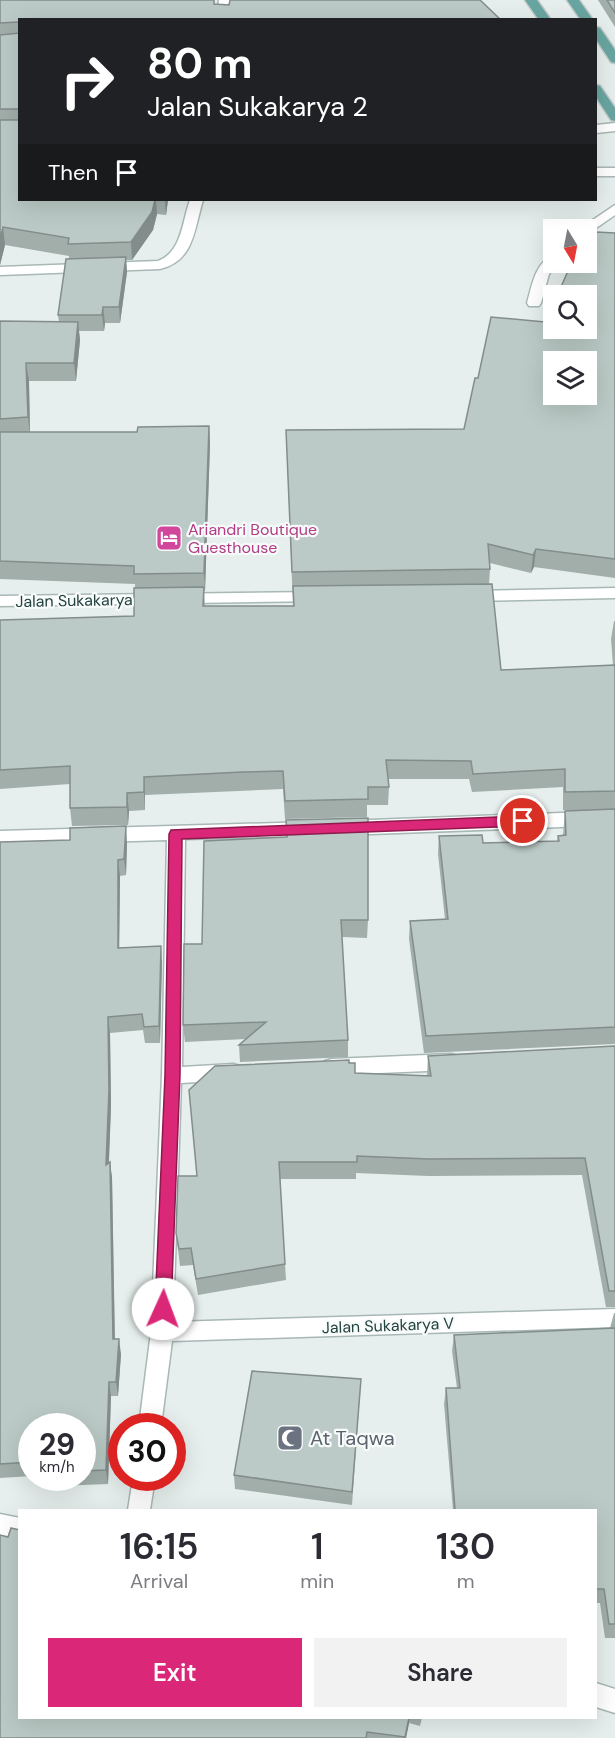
<!DOCTYPE html>
<html lang="en">
<head>
<meta charset="utf-8">
<style>
  :root { --surface:#fff; --page:#f2f2f3; --text:#2b2b33; --muted:#7c7c81; --accent:#db2777 }
  body { margin:0; font-family:"DM Sans",sans-serif; background:var(--page); color:var(--text); height:100vh; display:flex; flex-direction:column; font-size:22px; white-space:nowrap }
  * { box-sizing:border-box; margin:0 }
  p { font-size:20px; color:var(--muted) }
  .icon { flex:none; width:33px; height:33px; fill:none; stroke:currentColor; stroke-width:2; stroke-linecap:round; stroke-linejoin:round }
  .map { position:relative; flex:1; overflow:hidden }
  .sheet { position:absolute; left:18px; top:1509px; width:579px; height:210px; display:flex; flex-direction:column; background:var(--surface); border-radius:0px; box-shadow:0 6px 24px #0002 }
  .sheet>* { flex:none }
  .hud { position:absolute; left:18px; top:18px; width:579px; height:183px; border-radius:0px; box-shadow:0 6px 24px #0002; background:#202124; color:#fff; overflow:hidden }
  .needle { width:39px; rotate:170deg }
  .tools { position:absolute; left:543px; top:219px; display:grid; gap:12px }
  .tools a { display:grid; place-items:center; width:54px; height:54px; border-radius:0px; background:var(--surface); box-shadow:0 6px 24px #0002; font-size:30px }
  .speed { position:absolute; left:18px; top:1413px; display:flex; gap:12px; font-size:30px; font-weight:700; text-align:center }
  .speed>* { display:grid; place-content:center; width:78px; height:78px; border-radius:50%; background:var(--surface); box-shadow:0 6px 24px #0002; line-height:1 }
  .speed small { font-size:15px; font-weight:400 }
  .speed .limit { border:9px solid #d22; background:#fff; color:#111 }
  .pin { position:absolute; display:grid; place-items:center; width:51px; height:51px; color:#fff; margin:-26px; border:3px solid #fff; border-radius:50%; box-shadow:0 2px 6px #0007 }
  .me { position:absolute; width:66px; margin:-33px; rotate:2deg; stroke-linejoin:round; filter:drop-shadow(0 0 4px #0008) }
  .turn { display:flex; align-items:center; gap:21px; height:126px; padding:0 30px; font-size:27px }
  .turn .icon { width:78px; height:78px; stroke-width:2.5 }
  .turn b { display:block; font-size:42px; line-height:51px }
  .then { display:flex; align-items:center; height:57px; padding:0 30px; background:#0003; gap:12px; font-size:22px }
  .eta { display:flex; justify-content:space-evenly; align-items:center; height:102px; text-align:center }
  .eta b { font-size:36px; font-weight:600; line-height:42px }
  .button { display:flex; gap:12px; margin-top:auto; padding:12px 30px }
  .button a { flex:1; height:69px; border-radius:0px; background:var(--accent); color:#fff; font-size:24px; font-weight:600; line-height:69px; text-align:center }
  .button a+a { background:var(--page); color:var(--text) }
  .map>svg:first-child { display:block }
</style>
</head>
<body>
<div class="map">
<svg width="615" height="1738" viewBox="0 0 615 1738">
  <rect width="100%" height="100%" fill="#e6efed"/>
  <g fill="none" stroke-linecap="round" stroke-linejoin="round">
    <defs>
      <path id="lane" d="M615,123V131L596,133V125Z
        M596,168H615V176H596Z
        M615,205V215L589,233H586V230H578Z
        M554,255V262H558L549,274L541,303L539,306H529L527,303C532,286 535,262 554,255Z"/>
      <path id="street" d="M219,0H231L228,20H216Z
        M190,200H203C194,230 194,261 160,269L0,275V267L158,261C182,252 182,222 190,200Z
        M615,588V598L470,601L464,600L462,596L464,592L470,591Z
        M316,592L322,593L324,597L322,601L0,606V596Z
        M615,811V825L344,835L338,833L335,828L338,823L344,821Z
        M310,822L316,824L319,829L316,834L310,836L185,839L182,1067L233,1064L240,1066L243,1072L240,1078L233,1080L181,1083L173,1322L615,1309V1327L172,1341L161,1426H139L151,1332L162,1075L167,840L0,845V831Z
        M451,1054L458,1056L461,1062L458,1068L451,1070L332,1075L325,1073L322,1067L325,1061L332,1059Z
        M133,1478H155L150,1510H128Z
        M0,1514L20,1518V1540L0,1536Z
        M596,1683L615,1689V1713L596,1707Z"/>
      <path id="primary" d="M525,0H537L551,20H539Z
        M567,0H579L593,20H581Z
        M596,27L600,28L615,50V63L611,62L596,39Z
        M596,85L600,86L615,108V121L611,120L596,97Z"/>
    </defs>
    <use href="#lane" stroke="#a8b8b6" stroke-width="3"/>
    <use href="#street" stroke="#a8b8b6" stroke-width="3"/>
    <use href="#primary" stroke="#c2caca" stroke-width="3"/>
    <use href="#lane" fill="#fff" fill-rule="evenodd"/>
    <use href="#street" fill="#fff" fill-rule="evenodd"/>
    <use href="#primary" fill="#69a6a1" fill-rule="evenodd"/>
  </g>
  <path fill="#a1aeaa" d="M0,0L217,4L486,2L20,20V200H168L166,215L157,214L153,230L132,260H126L127,272L120,323H105L104,331H79L80,340L76,381H29L30,432H137L209,426L210,444L205,591H204L205,606H293L286,430L464,429L478,378L545,322L592,267L615,233V578L534,567L531,573L490,563V569L489,584L501,670L613,665L611,639L614,621H615V1044L424,1053L409,939L410,921L445,919L438,854L439,836L483,843L557,841L558,836L563,835L565,811L609,810H563V787L472,792L469,779H388L389,787L388,805H367V817L285,819L283,789L145,795V810L129,811L128,825L72,826L70,808V784L0,789V620L134,616L135,588V584L0,579V321L59,322L58,315L69,259V256L5,245L0,265Z
    M598,0H615V27Z
    M286,820L368,920L367,938L342,937L348,1040V1057L240,1062L239,1045L246,1039L185,1042L183,1025L202,944L286,837Z
    M0,842L127,843L126,875L120,876L119,947L162,962L160,1043H145L143,1030L110,1033L111,1106L109,1163L112,1177L115,1339L121,1354L118,1396H111L108,1484L58,1486L56,1478H82V1426H32V1476L0,1478Z
    M615,1046V1307H606L582,1175L428,1176L356,1173V1179H280L286,1280L198,1295L193,1265L180,1266L176,1233L197,1176L349,1063L355,1073L427,1076L428,1056Z
    M614,1313H615V1638H605L600,1603H596V1510H453L444,1404L446,1388H457L452,1351L454,1335L610,1328Z
    M360,1393L352,1505L235,1489L234,1475Z
    M20,1718H422L420,1726L409,1723L406,1738H0Z"/>
  <path fill="#838d8b" d="M155,200H156L157,214L153,230L132,260L131,242Z
    M165,200H168L166,215Z
    M3,227L5,245L0,265V239Z
    M126,257L127,272L120,323L119,307Z
    M103,307L105,323L104,331L102,315Z
    M78,322L80,340L76,381L74,363Z
    M26,363L29,381L30,436L28,417Z
    M209,426L210,444L205,591L204,573Z
    M536,549L534,567L531,573L533,555Z
    M144,777L145,795V810L144,792Z
    M127,793L129,811L128,825L127,807Z
    M126,826L127,843L126,875L124,859Z
    M118,860L120,876L119,964L118,948Z
    M161,946L162,962L160,1043L159,1026Z
    M108,1017L110,1033L111,1106L108,1181L106,1165Z
    M110,1162L112,1177L115,1354L113,1339Z
    M119,1339L121,1354L118,1396L116,1382Z
    M109,1382L111,1396L108,1484L106,1470Z
    M409,1718V1723L406,1738H405Z"/>
  <path fill="#bbcac6" stroke="#838d8b" stroke-width="1.5" fill-rule="evenodd" d="M0,0H214V4L229,5L230,0H480L501,20H20V23L18,22L0,23Z
    M607,0H615V13Z
    M20,33V109H0V35Z
    M0,120H20V200H155L152,212L131,242L68,244L69,238L3,227L0,239Z
    M596,232L615,233V559L536,549L533,555L488,544L490,569L292,572L286,430L464,429L475,378H478L491,317L545,322L554,304V328H586V296H557L571,264L592,267ZM554,362H586V394H554Z
    M126,257L119,307H103L102,315H58L66,259Z
    M0,321L78,322L74,363H26L28,417L0,419Z
    M209,426L204,573L134,574V566L0,561V432H137L138,427Z
    M492,584L501,670L615,665V791L565,792V769L473,774L471,761L386,760L389,787H368V799L285,801L283,771L242,772L144,777V792L127,793V807L70,808V766L0,770V620L134,616V588L204,587L203,606H294L293,586Z
    M615,809V1027L426,1036L410,921L448,919L439,836L482,835L483,843L559,841L558,836L566,835L565,811Z
    M368,818V920H341L348,1040L239,1045L266,1022L183,1025L184,944H202L204,841L287,837L286,820Z
    M126,826L124,859L118,860V948L161,946L159,1026L144,1027L142,1014L108,1017L109,1090L106,1165L110,1162L113,1339H119L116,1382H109L106,1470L82,1471V1426H32V1462L0,1464V842L70,840V828Z
    M615,1046V1291H609L585,1158L429,1159L357,1156V1162H279L285,1264L196,1279L191,1248L179,1249L176,1233L178,1176H197L189,1090L215,1066L349,1060V1063H355V1073L431,1076L428,1056Z
    M615,1328V1624H609L604,1589H596V1510H455L446,1388H460L454,1335Z
    M252,1371L361,1379L352,1492L234,1475Z
    M11,1528L20,1530V1718H409L405,1737L367,1732L366,1738H0V1535L8,1537Z"/>
  <path fill="#db2777" stroke="#8e194d" stroke-width="1.5" d="M523,816L529,821L523,826L182,839L180,1075L171,1309L169,1314L163,1316L157,1314L155,1309L165,1075L169,834L171,830Z"/>
  <defs>
    <symbol id="hotel-square" viewBox="-11 -11 22 22"><rect x="-9" y="-9" width="18" height="18" rx="4" fill="#d1479c" stroke="#f7fbfa"/><path d="M-6-4.5h1.5V1H6V5H4.5V3h-9V5H-6ZM-4 0a1.8 1.8 0 1 1 3.6 0ZM.5 0V-2.5h3Q6-2.5 6 0Z" fill="#fff"/></symbol>
    <symbol id="mosque-square" viewBox="-11 -11 22 22"><rect x="-9" y="-9" width="18" height="18" rx="4" fill="#6b7280" stroke="#f7fbfa"/><path d="M3.5-4.9A6 6 0 1 0 3.5 4.9A5 5 0 1 1 3.5-4.9Z" fill="#fff"/></symbol>
  </defs>
  <g fill-rule="evenodd">
    <use href="#hotel-square" x="154" y="523" width="30" height="30"/>
    <use href="#mosque-square" x="275" y="1423" width="30" height="30"/>
  </g>
  <g text-anchor="middle" stroke-width="4.5" stroke-linejoin="round" paint-order="stroke">
    <g font-size="16" fill="#b23c85" stroke="#f7fbfa" text-anchor="start">
      <text x="188" y="535">Ariandri Boutique<tspan x="188" dy="18">Guesthouse</tspan></text>
    </g>
    <g font-size="16" fill="#244240" stroke="#f7fbfa">
      <text transform="translate(74 600) rotate(-1)" y="6">Jalan Sukakarya</text>
      <text transform="translate(388 1325) rotate(-2)" y="6">Jalan Sukakarya V</text>
    </g>
    <g font-size="20" fill="#5b616d" stroke="#f7fbfa" text-anchor="start">
      <text x="310" y="1445">At Taqwa</text>
    </g>
  </g>
</svg>
<div class="tools">
<a><svg class="needle" viewBox="-14 -14 28 28"><path d="M0-13l5 13h-10z" fill="#e53935"/><path d="M0 13l5-13h-10z" fill="#7c7c81"/></svg></a>
<a><svg class="icon" aria-label="search" viewBox="0 0 24 24"><circle cx="10" cy="10" r="6"/><path d="M15 15l6 6"/></svg></a>
<a><svg class="icon" aria-label="layers" viewBox="0 0 24 24"><path d="M12 4l9 5-9 5-9-5zM3 14l9 5 9-5"/></svg></a>
</div>
<div class="speed"><div>29<small>km/h</small></div><div class="limit">30</div></div>
<div class="pin" style="left:523px;top:821px;background:#d93025"><svg class="icon" aria-label="arrive" viewBox="0 0 24 24"><path d="M6 21V4h12l-3 4 3 4H6"/></svg></div>
<svg class="me" style="left:163px;top:1309px" viewBox="-20 -20 40 40"><circle r="19" fill="#fff"/><path d="M0-13L10 11 0 6-10 11z" fill="#db2777"/></svg>
<div class="hud">
<div class="turn"><svg class="icon" aria-label="right" viewBox="0 0 24 24"><path d="M7 20v-9h11M14 6l5 5-5 5"/></svg><div><b>80 m</b>Jalan Sukakarya 2</div></div>
<div class="then">Then<svg class="icon" aria-label="arrive" viewBox="0 0 24 24"><path d="M6 21V4h12l-3 4 3 4H6"/></svg></div>
</div>
<section class="sheet">
<div class="eta">
<div><b>16:15</b><p>Arrival</p></div>
<div><b>1</b><p>min</p></div>
<div><b>130</b><p>m</p></div>
</div>
<div class="button"><a>Exit</a><a>Share</a></div>
</section>
</div>
</body>
</html>
